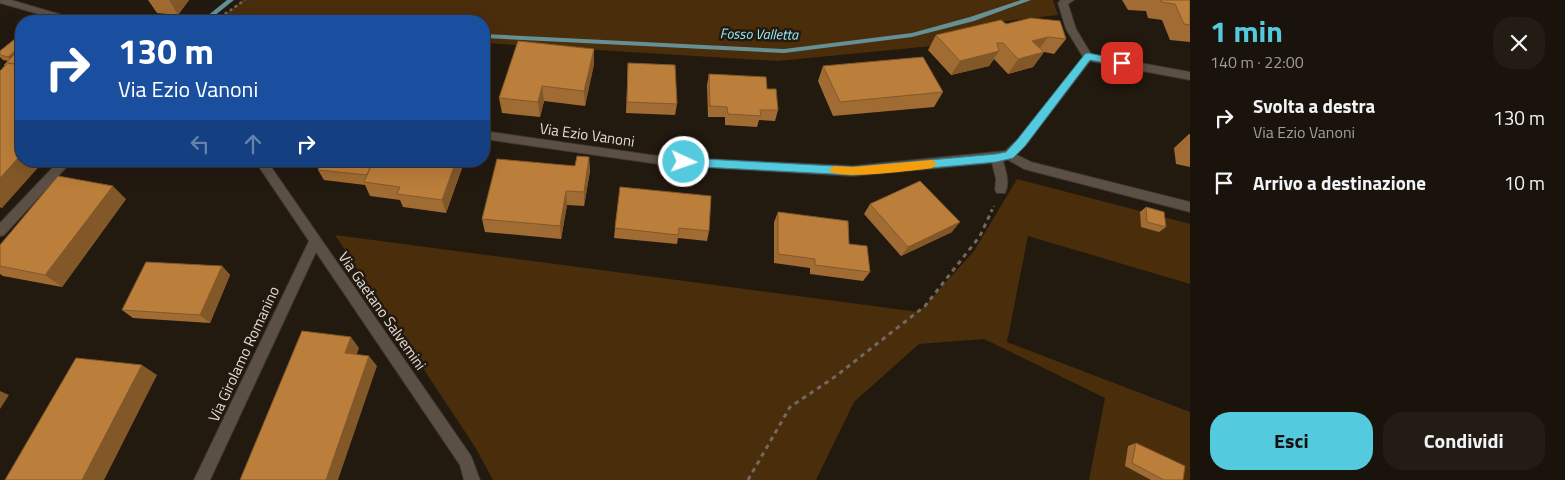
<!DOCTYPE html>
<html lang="it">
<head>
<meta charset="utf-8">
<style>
  :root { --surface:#1a130b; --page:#231c14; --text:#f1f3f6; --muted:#9f9e9d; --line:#38322c; --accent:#54cade }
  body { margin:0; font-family:"Titillium Web",sans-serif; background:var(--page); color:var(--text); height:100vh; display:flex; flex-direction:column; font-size:19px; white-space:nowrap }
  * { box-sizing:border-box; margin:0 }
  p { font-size:16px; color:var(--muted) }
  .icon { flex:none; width:28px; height:28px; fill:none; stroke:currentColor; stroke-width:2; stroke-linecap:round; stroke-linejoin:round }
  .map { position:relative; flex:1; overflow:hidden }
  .drawer { display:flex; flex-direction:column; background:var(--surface); width:375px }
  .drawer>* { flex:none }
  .banner { position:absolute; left:15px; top:15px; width:475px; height:152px; border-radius:20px; box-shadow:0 5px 20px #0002,0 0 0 1px var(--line); background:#1a4fa0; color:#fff; overflow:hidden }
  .pin { position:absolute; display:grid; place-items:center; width:42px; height:42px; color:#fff; margin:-21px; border-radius:10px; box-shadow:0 2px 8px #0006 }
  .me { position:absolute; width:55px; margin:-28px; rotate:93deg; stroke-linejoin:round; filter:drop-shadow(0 0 4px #0008) }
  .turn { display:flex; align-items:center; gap:18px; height:105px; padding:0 20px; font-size:22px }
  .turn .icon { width:65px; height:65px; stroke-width:2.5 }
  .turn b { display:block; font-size:35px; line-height:42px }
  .lanes { display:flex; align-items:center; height:48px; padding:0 20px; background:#0003; justify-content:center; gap:25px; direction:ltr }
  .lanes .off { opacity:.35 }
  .round { display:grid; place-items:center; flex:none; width:52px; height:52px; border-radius:20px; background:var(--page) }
  .head { display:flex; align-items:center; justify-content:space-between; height:85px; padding:0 20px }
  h1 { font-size:30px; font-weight:700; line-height:38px; color:var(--accent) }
  .action { display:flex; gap:10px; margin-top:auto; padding:10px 20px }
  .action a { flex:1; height:58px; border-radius:20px; background:var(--accent); color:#111; font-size:20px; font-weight:700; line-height:58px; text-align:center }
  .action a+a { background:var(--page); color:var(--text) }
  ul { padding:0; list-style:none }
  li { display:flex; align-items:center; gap:15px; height:65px; padding:0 20px }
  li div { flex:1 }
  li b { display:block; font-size:19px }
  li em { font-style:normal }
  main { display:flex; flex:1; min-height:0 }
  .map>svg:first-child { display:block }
</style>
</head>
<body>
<main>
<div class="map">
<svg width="1190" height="480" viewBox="0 0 1190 480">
  <rect width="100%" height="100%" fill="#22190f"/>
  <path fill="#4a2d0b" d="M242,0H1053L1058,15L999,22L932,46L778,61L484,43V21H218Z
    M1017,179L1190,224V284L1028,236L1007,342L1190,412V480H1089L1105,398L984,339L919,344L854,402L816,480H493L475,447L335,235L919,312L974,251Z"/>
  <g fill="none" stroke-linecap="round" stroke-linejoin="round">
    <path fill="#659096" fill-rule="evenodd" d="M227,0H234L208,21H201Z
      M1021,0H1031L974,21L912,37L784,53L484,38V34L784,49L912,33L970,17Z
      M232,18L247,19L250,21H231Z"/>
    <defs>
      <path id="lane" d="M1009,151L1031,162L1190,202V212L1024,169L1005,158L1003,155Z"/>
      <path id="street" d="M0,0H11L76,19L78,21H63L0,3Z
        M1061,0H1074L1068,4L1076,29L1091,54L1190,72V80L1090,61L1025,146L1013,158L1003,161C1006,172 1010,182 1005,193H997L995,190L996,179L992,163L853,176L665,165L484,139V131L665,157L853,166L1005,151L1017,140L1083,57L1066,29L1058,3Z
        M59,161H72L4,235L0,236V223Z
        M255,161H267L471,456L480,480H464L460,465L316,252L210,480H194L309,241Z"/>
    </defs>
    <use href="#lane" stroke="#3b3430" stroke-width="2"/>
    <use href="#street" stroke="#3b3430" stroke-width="2"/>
    <path stroke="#716960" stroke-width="2.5" stroke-dasharray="3 3" stroke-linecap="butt" d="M215,21L245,0
      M991,212L994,206"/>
    <path stroke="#716960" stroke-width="3" stroke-dasharray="4.5 4.5" stroke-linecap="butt" d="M748,480L790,407L836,376L925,306L980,236L992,210"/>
    <use href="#lane" fill="#5c5045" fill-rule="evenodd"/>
    <use href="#street" fill="#5c5045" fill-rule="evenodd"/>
  </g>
  <path fill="#a16c33" d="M148,0H189L178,15L157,13Z
    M1122,0H1190V42L1170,40L1162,20L1148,18L1146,11L1128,10Z
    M1006,24L1066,39L1054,54L1044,52L1033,67L1008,74L994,59L989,66L951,75L928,50L936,35Z
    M21,34L2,208L0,207V71L4,66V65L8,61L3,60L0,57V51Z
    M628,63L677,104L675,115L626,113Z
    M594,64L585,106L544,101L540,117L502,113L499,98Z
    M823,66L943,92L934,107L833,116L818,81Z
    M709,74L767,89L778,110L775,121L759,120L757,127L725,125V117H708L707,85Z
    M1189,134H1190V167L1176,164L1174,148Z
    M589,157L590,171L584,206L567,205L561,239L485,232L482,219Z
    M462,168L446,213L403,207L400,200L370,196L365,185L324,180L318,170Z
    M620,187L709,231L707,241L678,238L677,244L614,238L615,228Z
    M126,199L62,287L3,276L0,274V245Z
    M870,204L952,232L901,256L864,214Z
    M1146,207L1166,227L1159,232L1141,227L1140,212Z
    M778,212L849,244L870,272L863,281L810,274V268L774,263V222Z
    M222,266L230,275L210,323L133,318L122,310Z
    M1136,443L1183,480H1151L1125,466L1128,446Z"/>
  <path fill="#835829" d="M169,0H189L178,15Z
    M1048,37L1037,52L1032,41Z
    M21,46V57L14,63L8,57Z
    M594,49V64L585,106L584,91Z
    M999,51L989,66L951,75L960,61Z
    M1044,52L1033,67L1008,74L1018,59Z
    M542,86L544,101L540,117L538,102Z
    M21,155V161H44L2,208L0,206V178Z
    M589,157L590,171L584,206V192Z
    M456,161H460L462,168L446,213L442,200Z
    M113,186L126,199L62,287L45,275Z
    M566,191L567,205L561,239L560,226Z
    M960,222L952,232L901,256L908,247Z
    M222,266L230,275L210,323L200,315Z
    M351,337L359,348L354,363L345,353Z
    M369,356L377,366L338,480H326Z
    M142,365L157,375L104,480H82Z
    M0,391L9,395L0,409Z"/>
  <path fill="#bb7e3b" stroke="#835829" d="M1160,0H1190V25L1184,24L1175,4L1161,2Z
    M1031,18L1060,21L1066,39L1048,37L1032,41L1044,52L1018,59L1003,43H997L999,51L960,61L936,35L1001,20L1006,24Z
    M21,34V46L8,57L0,55V51Z
    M518,41L594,49L584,91L542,86L538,102L499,98Z
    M21,48V65L8,63L5,66L4,65Z
    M923,57L943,92L840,102L823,66Z
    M8,63L21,65V155L0,178V71Z
    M628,63L675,65L677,104L627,102Z
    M709,74L766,77L767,89H776L778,110H760L761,116L728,114L727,107L710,106Z
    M577,156L589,157L584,192L566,191L560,226L482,219L497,159L575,166Z
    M322,161H373L367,175L318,170Z
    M373,161H456L442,200L397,194L400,187L364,182Z
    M58,176L113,186L45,275L0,266V245Z
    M920,181L960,222L908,247L870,204Z
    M620,187L711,196L709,231L679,228L678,235L615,228Z
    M1146,207L1164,212L1166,227L1147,222Z
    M778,212L848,221L849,244L867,246L870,272L815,265V259L778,254Z
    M146,262L222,266L200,315L122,310Z
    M302,331L351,337L345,353L369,356L326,480H240Z
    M76,358L142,365L82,480H5Z
    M1136,443L1185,466L1183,480H1164L1132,463Z"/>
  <path fill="#54cade" stroke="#378390" d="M1088,53L1122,60L1127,63L1122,66L1090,60L1025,146L1013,158L996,162L853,175L684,166L679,162L684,158L853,167L996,154L1006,152L1017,140L1085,54Z"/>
  <path fill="#f59e0b" d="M932,160L937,164L932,168C915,170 837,181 829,170L834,166L853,167Z"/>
  <g text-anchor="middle" stroke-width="5" stroke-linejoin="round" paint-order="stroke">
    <g font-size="14" font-style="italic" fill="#99efff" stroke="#22190f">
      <text transform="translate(759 34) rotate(1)" y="5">Fosso Valletta</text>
    </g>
    <g font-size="15" fill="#e3dcd6" stroke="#22190f">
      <text transform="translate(587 135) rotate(8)" y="5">Via Ezio Vanoni</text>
      <text transform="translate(382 311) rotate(55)" y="5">Via Gaetano Salvemini</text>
      <text transform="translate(244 354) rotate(-65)" y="5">Via Girolamo Romanino</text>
    </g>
  </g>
</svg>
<div class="pin" style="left:1122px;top:63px;background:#d93025"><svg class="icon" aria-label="arrive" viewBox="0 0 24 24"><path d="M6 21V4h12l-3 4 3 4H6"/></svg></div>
<svg class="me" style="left:684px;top:162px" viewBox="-20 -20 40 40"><circle r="17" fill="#54cade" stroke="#fff" stroke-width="3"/><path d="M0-11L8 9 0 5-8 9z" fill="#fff"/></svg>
<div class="banner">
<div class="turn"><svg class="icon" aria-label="right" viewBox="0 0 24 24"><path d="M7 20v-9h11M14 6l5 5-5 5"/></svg><div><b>130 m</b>Via Ezio Vanoni</div></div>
<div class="lanes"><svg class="icon off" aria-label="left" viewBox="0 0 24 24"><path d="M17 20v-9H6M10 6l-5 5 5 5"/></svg><svg class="icon off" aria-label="ahead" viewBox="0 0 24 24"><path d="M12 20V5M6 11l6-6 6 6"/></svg><svg class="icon" aria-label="right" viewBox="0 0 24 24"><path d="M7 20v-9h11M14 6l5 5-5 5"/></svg></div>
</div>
</div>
<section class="drawer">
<div class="head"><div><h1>1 min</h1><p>140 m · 22:00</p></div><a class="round"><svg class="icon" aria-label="close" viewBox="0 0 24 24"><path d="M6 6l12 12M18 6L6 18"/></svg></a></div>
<ul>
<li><svg class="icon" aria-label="right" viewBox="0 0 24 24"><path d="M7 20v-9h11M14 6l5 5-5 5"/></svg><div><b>Svolta a destra</b><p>Via Ezio Vanoni</p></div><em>130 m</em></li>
<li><svg class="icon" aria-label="arrive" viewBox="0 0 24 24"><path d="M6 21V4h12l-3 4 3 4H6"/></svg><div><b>Arrivo a destinazione</b></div><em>10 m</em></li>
</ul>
<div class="action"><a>Esci</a><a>Condividi</a></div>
</section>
</main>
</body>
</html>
